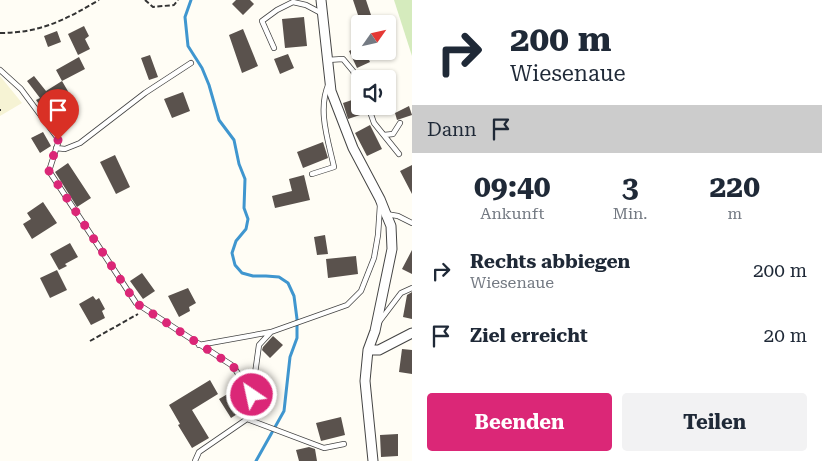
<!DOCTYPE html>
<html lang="de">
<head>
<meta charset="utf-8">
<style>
  :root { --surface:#fff; --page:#f2f2f3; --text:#1f2937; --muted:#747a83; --accent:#db2777 }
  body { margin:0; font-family:"Roboto Serif",serif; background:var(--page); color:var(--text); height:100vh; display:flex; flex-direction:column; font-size:19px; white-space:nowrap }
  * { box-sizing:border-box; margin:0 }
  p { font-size:16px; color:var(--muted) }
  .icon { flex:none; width:28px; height:28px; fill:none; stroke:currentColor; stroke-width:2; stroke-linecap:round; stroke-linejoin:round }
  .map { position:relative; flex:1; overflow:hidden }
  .details { display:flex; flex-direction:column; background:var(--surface); width:410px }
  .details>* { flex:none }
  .guide { background:#fff; color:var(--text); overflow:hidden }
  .needle { width:32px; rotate:56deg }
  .controls { position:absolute; left:351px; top:15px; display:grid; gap:10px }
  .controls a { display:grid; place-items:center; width:45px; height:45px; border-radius:5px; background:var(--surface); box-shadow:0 1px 4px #0004; font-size:25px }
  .pin { position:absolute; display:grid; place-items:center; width:42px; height:42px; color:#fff; margin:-51px -21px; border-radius:50% 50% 50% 0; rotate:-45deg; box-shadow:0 0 5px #0007 }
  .pin .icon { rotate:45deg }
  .me { position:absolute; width:55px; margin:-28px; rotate:326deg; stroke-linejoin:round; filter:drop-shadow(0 0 4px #0008) }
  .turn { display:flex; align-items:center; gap:18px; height:105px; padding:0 15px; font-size:22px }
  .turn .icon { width:65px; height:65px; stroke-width:2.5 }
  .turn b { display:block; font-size:35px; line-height:42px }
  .then { display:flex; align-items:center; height:48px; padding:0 15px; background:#0003; gap:10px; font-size:19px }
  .eta { display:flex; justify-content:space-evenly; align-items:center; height:85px; text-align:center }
  .eta b { font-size:30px; font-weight:700; line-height:35px }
  .button { display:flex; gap:10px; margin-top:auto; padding:10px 15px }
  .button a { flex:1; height:58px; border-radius:5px; background:var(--accent); color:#fff; font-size:20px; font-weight:700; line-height:58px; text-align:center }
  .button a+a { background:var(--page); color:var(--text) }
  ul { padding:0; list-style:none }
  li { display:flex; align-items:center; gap:15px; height:65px; padding:0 15px }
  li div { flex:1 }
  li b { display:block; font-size:19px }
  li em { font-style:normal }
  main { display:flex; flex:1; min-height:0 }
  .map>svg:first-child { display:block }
</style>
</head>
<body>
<main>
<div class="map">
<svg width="412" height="461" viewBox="0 0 412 461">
  <rect width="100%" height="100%" fill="#fffdf5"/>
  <path fill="#f6f3d4" d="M0,76L22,103L0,116Z"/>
  <path fill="#d5ebbd" d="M394,0H412V56Z"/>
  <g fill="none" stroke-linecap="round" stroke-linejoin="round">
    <path stroke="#3f96cf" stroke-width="3" d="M191,0L185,17L188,46L202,68L209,85L219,120L234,140L239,164L245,179L244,208L248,219L246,229L236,241L232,253L235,265L242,273L253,276H266L279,277L288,283L294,296L297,319V338L290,357L284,411L256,461"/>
  </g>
  <path fill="#5a524d" d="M236,0H250L254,4L243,15L232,4Z
    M353,0H366L374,24H361Z
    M304,17L307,46L285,48L282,19Z
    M84,26L89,36L85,39L90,49L78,55L68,34Z
    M243,29L258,66L242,73L229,35Z
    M57,31L61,42L48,47L44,36Z
    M360,46V51H365L370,62L357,68L349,51Z
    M288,54L294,68L280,74L274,59Z
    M150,55L158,77L149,80L141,58Z
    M79,57L85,69L62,81L56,70Z
    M34,76L46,91L62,81L69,93L59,99L70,118L55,127L36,100L40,98L27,81Z
    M183,92L190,111L172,118L164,99Z
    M355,99L360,115L348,119L343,103Z
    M409,106L412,115L397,120L395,113Z
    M370,125L382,149L367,156L355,133Z
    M43,132L51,146L40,153L31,138Z
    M323,142L328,158L303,168L297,152Z
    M115,155L130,187L116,194L100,162Z
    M68,163L91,198L77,207L55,172Z
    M412,165V194L400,171Z
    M304,175L310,200L275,208L272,196L292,191L289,179Z
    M43,202L57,223L32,239L23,224L31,219L27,213Z
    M325,235L328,254L317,255L314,237Z
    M70,243L78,257L65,264L67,266L59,270L50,254Z
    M412,250V274L402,269Z
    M356,256L358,274L328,278L326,259Z
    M57,270L67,290L50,298L40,278Z
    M142,273L155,291L143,299L130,281Z
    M188,288L196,303L189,307L190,311L179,317L168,296Z
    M412,292V319L403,317L407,295Z
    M93,296L96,300L99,298L105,309L102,311L105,318L91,325L79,304Z
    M273,336L283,345L270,358L262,350L263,347Z
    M402,349L412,350V374L399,372Z
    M210,380L218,394L192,410L209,438L192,448L178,425L180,424L169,405Z
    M231,392L236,400L242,396L246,402L240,407L242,411L231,418L219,399Z
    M341,417L345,435L321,441L316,423Z
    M398,434V456L381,457L380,435Z
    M309,447L315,449L317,461H299L296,450Z"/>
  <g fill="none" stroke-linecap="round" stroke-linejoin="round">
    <defs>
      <path id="service" d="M274,48L262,21L277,10L293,2L306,5L321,13
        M327,60L343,59L353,71L360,88
        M0,70L21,89L59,140L49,171L136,303L233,366L252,395L247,419L199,452L195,461
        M368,106L374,123L399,154
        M384,135L393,134L400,123
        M56,148L65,149L80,143L145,93L191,63
        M312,174L334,167C328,140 317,109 329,83
        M386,214L398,216L412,223
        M379,322L401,293L412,288
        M199,345L271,332
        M252,395L259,345L271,332L347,305L361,291L374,258L378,235L380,205
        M247,419L324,448L344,444"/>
      <path id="minor" d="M321,0L331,91L353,148L380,199L386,214L391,226L392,249L375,331L368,350L365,381L373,461
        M368,350H379L412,333"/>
    </defs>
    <use href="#service" stroke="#444" stroke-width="6"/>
    <use href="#minor" stroke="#444" stroke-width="11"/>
    <path stroke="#333" stroke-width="2" stroke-dasharray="5 2.5" stroke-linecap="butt" d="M145,0L153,7L174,5L178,0
      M0,33C40,33 65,20 99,0
      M0,109V111
      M90,341L138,314"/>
    <use href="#service" stroke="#fff" stroke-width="4.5"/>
    <use href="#minor" stroke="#fff" stroke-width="9"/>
  </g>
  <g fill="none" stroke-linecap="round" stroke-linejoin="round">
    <path stroke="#db2777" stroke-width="9" stroke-dasharray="0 16.2" d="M58,140L49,171L136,303L233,366L252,395"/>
  </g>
</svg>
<div class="controls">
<a><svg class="needle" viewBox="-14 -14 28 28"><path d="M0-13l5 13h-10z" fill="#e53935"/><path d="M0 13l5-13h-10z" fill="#747a83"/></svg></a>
<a><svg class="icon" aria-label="sound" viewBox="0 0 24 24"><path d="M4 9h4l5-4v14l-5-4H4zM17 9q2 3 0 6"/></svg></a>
</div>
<div class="pin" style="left:58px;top:140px;background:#d93025"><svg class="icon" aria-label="arrive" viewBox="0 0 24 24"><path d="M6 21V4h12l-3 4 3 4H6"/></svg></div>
<svg class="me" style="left:252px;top:395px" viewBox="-20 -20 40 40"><circle r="17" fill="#db2777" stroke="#fff" stroke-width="3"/><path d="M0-11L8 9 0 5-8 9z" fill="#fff"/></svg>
</div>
<section class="details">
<div class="guide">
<div class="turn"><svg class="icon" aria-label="right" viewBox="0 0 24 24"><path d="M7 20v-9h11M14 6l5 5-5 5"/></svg><div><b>200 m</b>Wiesenaue</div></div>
<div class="then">Dann<svg class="icon" aria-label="arrive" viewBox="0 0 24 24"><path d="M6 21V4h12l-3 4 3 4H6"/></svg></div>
</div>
<div class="eta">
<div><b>09:40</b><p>Ankunft</p></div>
<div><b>3</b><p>Min.</p></div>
<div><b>220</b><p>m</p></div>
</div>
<ul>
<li><svg class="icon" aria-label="right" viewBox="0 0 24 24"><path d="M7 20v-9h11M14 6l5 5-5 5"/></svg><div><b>Rechts abbiegen</b><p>Wiesenaue</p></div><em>200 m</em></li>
<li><svg class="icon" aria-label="arrive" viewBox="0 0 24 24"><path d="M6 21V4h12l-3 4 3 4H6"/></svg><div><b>Ziel erreicht</b></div><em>20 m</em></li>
</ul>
<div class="button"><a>Beenden</a><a>Teilen</a></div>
</section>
</main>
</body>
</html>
